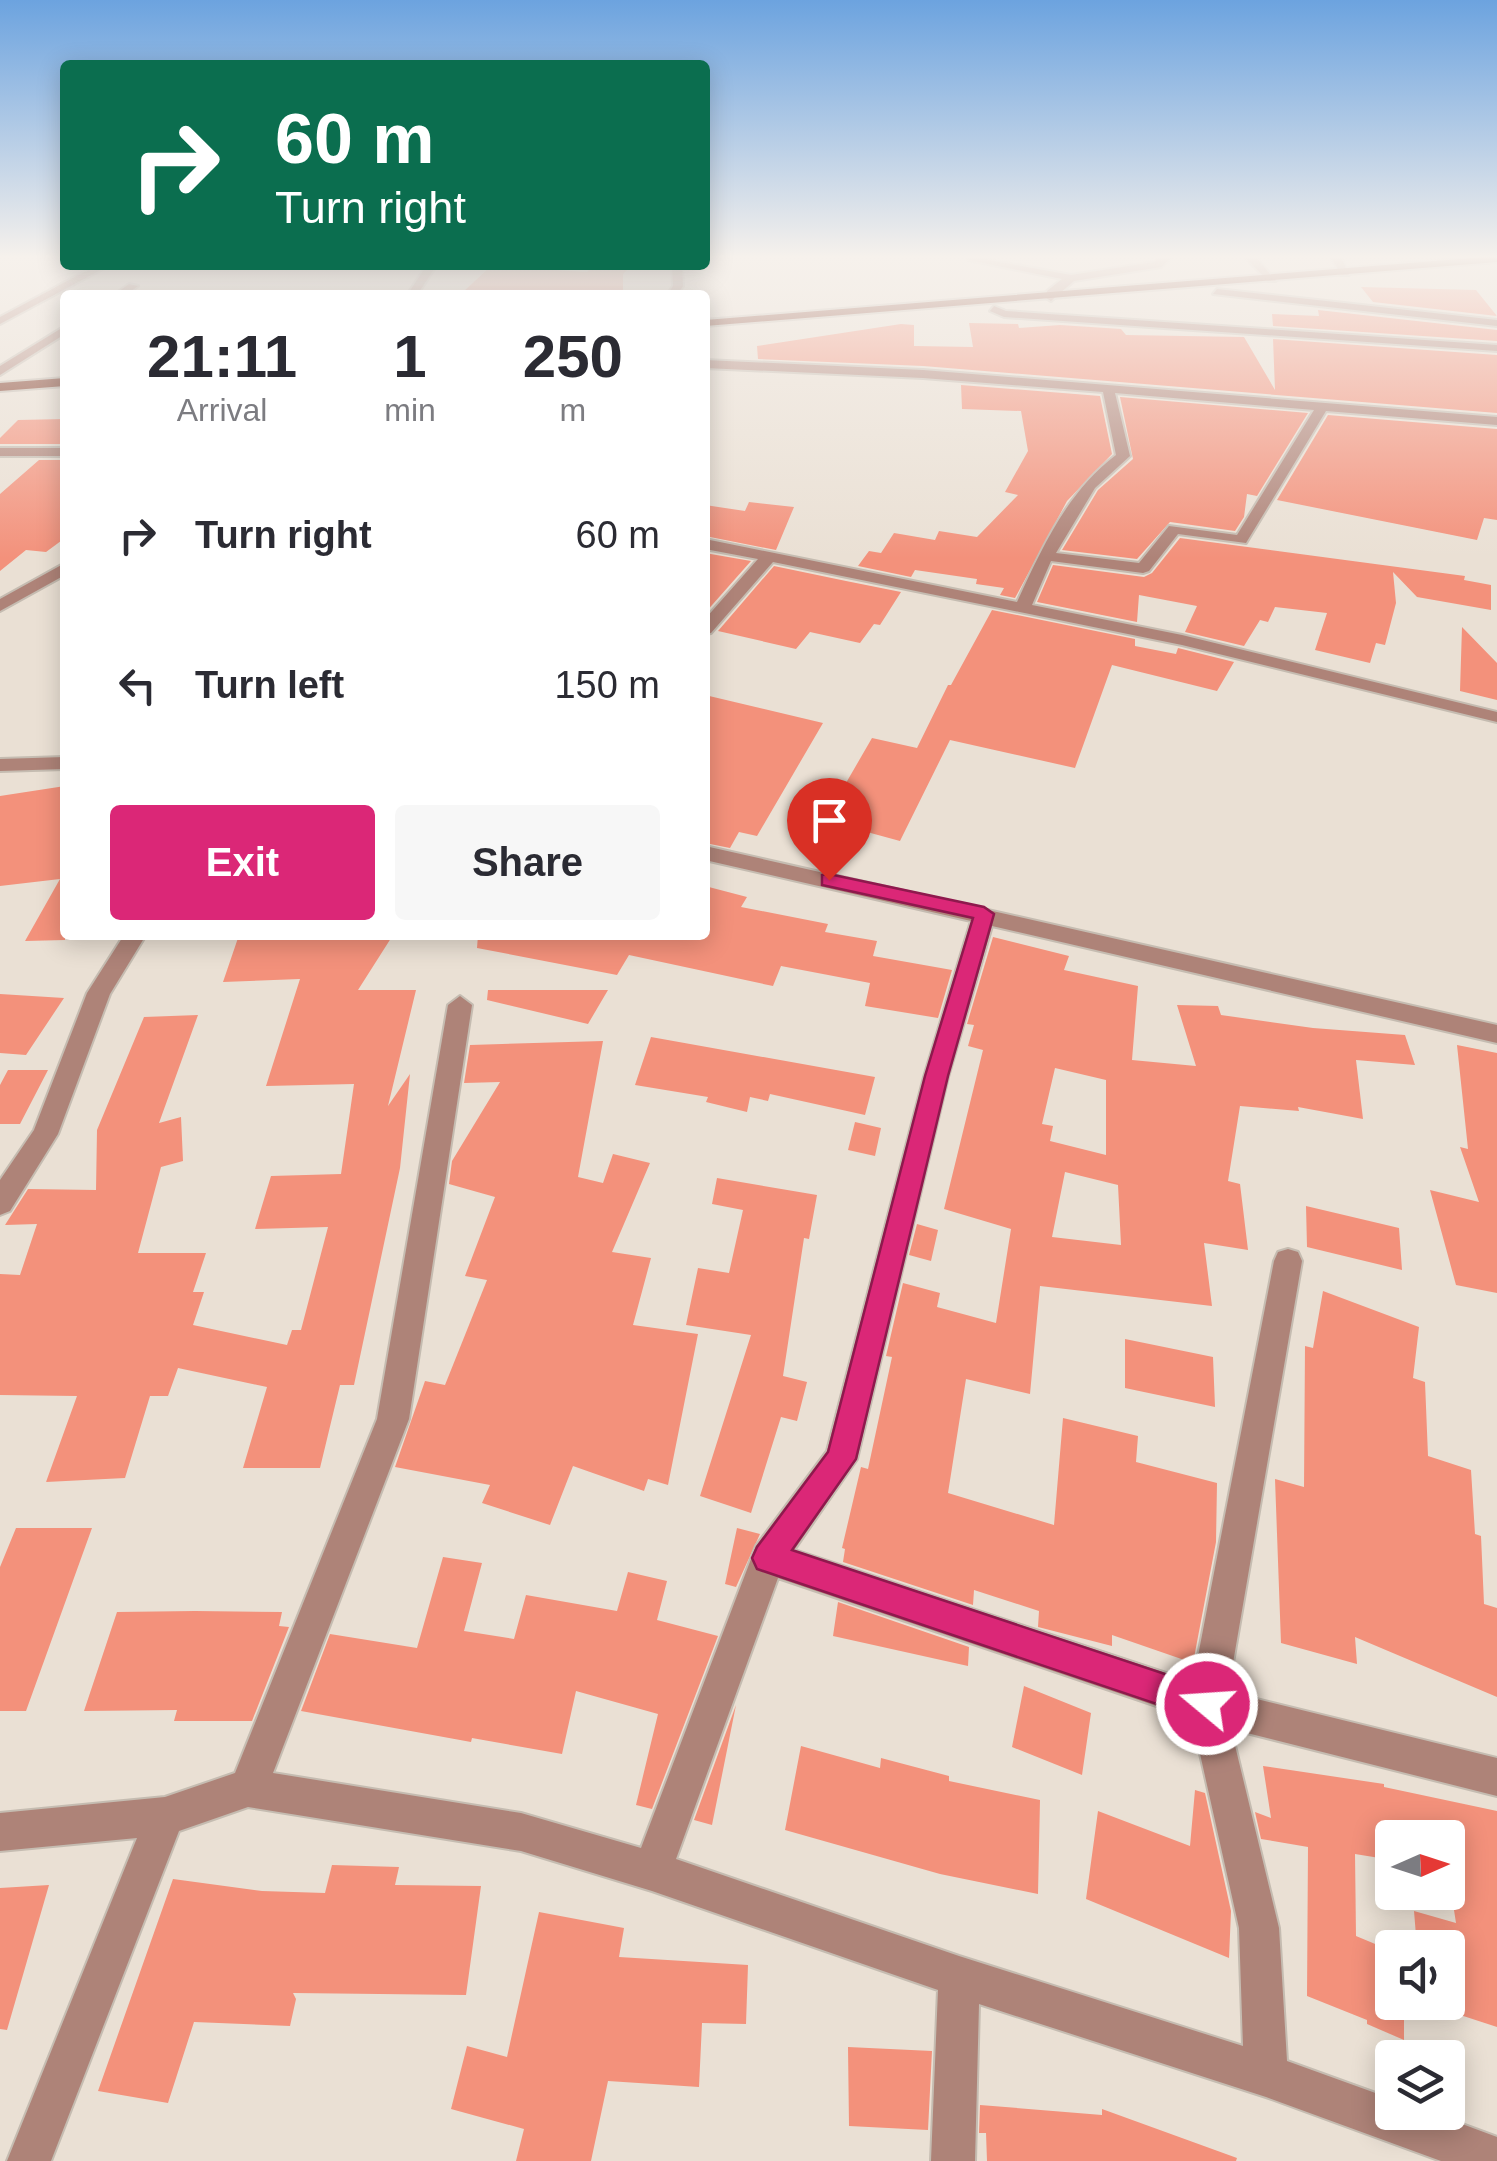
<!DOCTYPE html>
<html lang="en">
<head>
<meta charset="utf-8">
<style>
  :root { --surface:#fff; --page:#f7f7f7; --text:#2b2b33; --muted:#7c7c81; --accent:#db2777 }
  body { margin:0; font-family:Arial,sans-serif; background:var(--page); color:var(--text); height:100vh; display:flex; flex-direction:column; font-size:38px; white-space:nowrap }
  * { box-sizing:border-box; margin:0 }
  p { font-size:32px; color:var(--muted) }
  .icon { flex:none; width:55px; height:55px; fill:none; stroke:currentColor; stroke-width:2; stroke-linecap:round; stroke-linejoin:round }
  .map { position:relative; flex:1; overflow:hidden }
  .side { position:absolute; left:60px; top:290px; width:650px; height:650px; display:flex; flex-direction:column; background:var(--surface); border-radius:10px; box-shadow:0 5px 25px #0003 }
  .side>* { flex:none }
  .guide { position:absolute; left:60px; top:60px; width:650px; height:210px; border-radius:10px; box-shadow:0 5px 25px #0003; background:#0b6e4f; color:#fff; overflow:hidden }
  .needle { width:65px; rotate:87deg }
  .controls { position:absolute; left:1375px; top:1820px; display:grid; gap:20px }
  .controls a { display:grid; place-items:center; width:90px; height:90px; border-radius:10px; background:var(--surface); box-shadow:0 5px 25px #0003; font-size:50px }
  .pin { position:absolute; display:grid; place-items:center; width:85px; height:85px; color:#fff; margin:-102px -42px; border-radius:50% 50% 50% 0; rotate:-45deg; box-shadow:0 0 10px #0007 }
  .pin .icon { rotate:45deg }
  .me { position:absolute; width:110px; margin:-55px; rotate:288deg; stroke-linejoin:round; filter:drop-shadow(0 0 8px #0008) }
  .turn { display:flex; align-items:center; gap:35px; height:210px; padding:0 50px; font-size:45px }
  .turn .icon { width:130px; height:130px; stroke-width:2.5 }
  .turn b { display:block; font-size:70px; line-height:85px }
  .eta { display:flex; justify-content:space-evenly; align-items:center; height:170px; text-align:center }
  .eta b { font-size:60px; font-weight:600; line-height:70px }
  .button { display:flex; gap:20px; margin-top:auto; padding:20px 50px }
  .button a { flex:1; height:115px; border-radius:10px; background:var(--accent); color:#fff; font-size:40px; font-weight:600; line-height:115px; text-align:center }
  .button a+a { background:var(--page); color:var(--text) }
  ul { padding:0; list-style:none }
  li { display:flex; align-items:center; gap:30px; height:150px; padding:0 50px }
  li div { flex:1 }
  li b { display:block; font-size:38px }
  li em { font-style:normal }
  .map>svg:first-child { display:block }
</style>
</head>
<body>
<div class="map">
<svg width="1497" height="2161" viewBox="0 0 1497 2161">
  <rect width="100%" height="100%" fill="#eae0d4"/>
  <path fill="#f3917b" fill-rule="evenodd" d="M594,265H632L623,274V295L463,292L491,266L587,272Z
    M1361,287L1476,290L1497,316L1373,302Z
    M1318,310L1497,330V341L1273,326L1272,314L1319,316Z
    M969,323L1018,324L1019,328L1060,325L1121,329L1126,335L1244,337L1275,390L1273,339L1497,355V413L923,366L758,359L757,346L901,324L914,325V346L973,347Z
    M961,385L1100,396L1112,454L1067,501L1015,598L1000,595L1004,588L976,584L977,579L915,570L911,577L858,566L869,551L881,553L894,533L935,540L939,531L977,537L1018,495L1005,492L1028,451L1021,411L962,409Z
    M1120,397L1308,413L1257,496L1247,494L1244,517L1235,531L1170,522L1137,559L1062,550L1098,490L1133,459Z
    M1328,415L1497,429V520L1484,518L1477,540L1277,500Z
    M65,419V444H0V438L18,420Z
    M39,460H65V538L46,552L26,550L0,571V494Z
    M749,502L794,507L776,550L705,536V505L745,511Z
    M1180,538L1465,576L1464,580L1491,585V610L1417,597L1393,572L1396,603L1385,645L1376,643L1370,663L1315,650L1327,613L1275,607L1268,622L1260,620L1244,646L1185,632L1197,606L1139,595L1137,622L1037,602L1053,565L1144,577L1152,573Z
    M705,553L751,561L705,613Z
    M774,566L846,581L901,592L880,625L874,624L860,643L810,632L796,649L718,631Z
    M992,610L1135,639V646L1176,654L1178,648L1234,662L1217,691L1112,665L1075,768L950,740L900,841L856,829L845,855L809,847L872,738L917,748L948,685H951Z
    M1462,627L1497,663V700L1460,691Z
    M705,695L823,723L757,836L739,832L730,848L705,843Z
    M65,786V940L25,941L60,879L0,886V796Z
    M705,886L747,897L741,907L828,924L825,932L877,941L873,956L952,970L938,1018L865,1006L870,983L781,966L773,986L629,955L617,975L477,948L478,935H705Z
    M239,935H393L358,990H416L388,1106L410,1074L400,1168L354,1385H340L320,1468H243L267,1387L178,1368L168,1396H150L125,1478L46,1482L77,1396L0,1395V1274L20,1275L37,1224L5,1225L28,1189L96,1190L97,1130L144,1017L198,1015L159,1123L181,1117L183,1161L161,1167L138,1253H206L193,1292H204L193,1325L287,1345L292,1330H301L328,1227L255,1229L271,1176L341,1174L354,1084L266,1086L300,979L223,982Z
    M993,937L1069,956L1064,970L1138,986L1132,1060L1196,1066L1177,1005L1218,1006L1221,1015L1313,1028L1405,1035L1415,1065L1356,1060L1363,1119L1298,1107L1299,1111L1240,1106L1228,1181L1240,1184L1248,1250L1204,1243L1212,1306L1040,1286L1030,1394L966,1379L948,1493L1054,1525L1063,1418L1138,1436L1136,1462L1217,1483L1216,1542L1193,1663L1112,1635V1646L1038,1627L1039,1611L974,1590L973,1605L843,1562L845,1549L842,1548L861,1467L868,1469L892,1357L886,1356L903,1283L940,1293L937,1307L996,1323L1011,1229L944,1209L983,1050L968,1046L974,1025L967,1024ZM1055,1068L1106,1080V1155L1050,1141L1053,1126L1042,1124ZM1065,1172L1118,1185L1121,1245L1052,1237Z
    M488,990H608L588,1024L487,1000Z
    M0,994L64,998L26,1055L0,1053Z
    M651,1037L875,1077L865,1115L770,1094L768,1101L750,1097L747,1112L706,1102L708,1097L635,1085Z
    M603,1041L578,1177L603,1183L613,1154L650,1163L612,1252L651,1258L633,1325L698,1334L668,1485L648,1479L644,1491L573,1466L550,1525L482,1503L490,1485L395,1467L425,1381L445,1385L487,1280L465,1276L495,1197L449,1184L452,1161L500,1082L464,1083L470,1045Z
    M1457,1045L1497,1053V1293L1456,1285L1430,1190L1479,1202L1460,1147L1468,1149Z
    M8,1070H48L20,1124H0V1085Z
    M855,1122L881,1128L875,1156L848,1150Z
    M717,1178L817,1195L809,1239L804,1238L783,1376L807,1382L797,1421L781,1417L751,1513L700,1496L751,1335L686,1325L698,1268L729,1273L743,1210L712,1204Z
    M1306,1206L1399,1228L1402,1270L1307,1247Z
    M917,1224L938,1230L931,1261L909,1255Z
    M1323,1291L1419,1327L1413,1378L1425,1382L1428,1456L1471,1470L1475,1534L1481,1536L1484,1604L1497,1608V1697L1355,1637L1357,1664L1281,1643L1275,1479L1304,1487L1305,1346L1313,1348Z
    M1125,1339L1213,1357L1215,1407L1125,1388Z
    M16,1528H92L26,1711H0V1567Z
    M737,1528L760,1534L736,1587L725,1584Z
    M443,1557L482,1563L464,1631L514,1639L526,1595L617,1611L628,1572L667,1581L657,1620L718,1636L652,1809L636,1805L658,1714L576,1691L562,1754L472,1738L471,1742L301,1711L330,1634L417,1648Z
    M838,1602L969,1647L968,1666L833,1636Z
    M195,1611L282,1612L279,1626L289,1627L252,1721H174L177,1710L84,1711L117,1612Z
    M1024,1686L1091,1713L1082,1775L1012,1747Z
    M736,1705L712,1825L694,1820Z
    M801,1746L880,1768L881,1758L949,1776V1781L1040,1800L1038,1894L940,1874L785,1830Z
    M1263,1766L1384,1784V1787L1497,1811V2027L1448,2011V1948H1417L1414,1911L1456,1923L1448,1871V1838H1392V1860L1355,1854L1356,1936L1392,1951V2002H1404V2040L1367,2024V2020L1307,1996L1308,1847L1261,1839L1255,1812L1271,1818Z
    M1195,1790L1205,1793L1231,1911L1229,1958L1086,1899L1098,1811L1190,1846Z
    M332,1865L399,1867L395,1885L481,1886L466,1995L293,1993L296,1999L290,2026L194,2022L168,2103L98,2091L173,1879L262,1891L325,1893Z
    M49,1885L7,2030L0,2029V1888Z
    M539,1912L624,1928L619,1957L748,1965L746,2024L702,2023L699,2087L608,2081L591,2161H516L524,2129L451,2109L467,2046L507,2057Z
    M848,2047L932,2051L928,2130L849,2126Z
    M980,2105L1102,2115V2109L1237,2158L1236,2161H987L986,2133H979Z"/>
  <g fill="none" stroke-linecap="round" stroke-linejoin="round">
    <defs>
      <path id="minor" d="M1163,255H1174L1161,267L1074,281L1051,301L1046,298L1047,291L1062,279L968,260L973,257L1071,275L1154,262Z
        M1243,255H1254L1276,281H1268Z
        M1330,255H1340L1349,275H1341Z
        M97,265H110L0,324V317Z
        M427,265H437L417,295H407Z
        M672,265H682L683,286L677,295H667L673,286Z
        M129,284L138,286L126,295H114Z
        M1217,289L1497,320V326L1213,294Z
        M994,306L1006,311L1497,345V351L1004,317L990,311Z
        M65,326V334L0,375V366Z
        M705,360L923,370L1497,417V425L1326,411L1246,543L1178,534L1149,571L1143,573L1051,561L1032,605L1182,635L1497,712V722L1182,645L773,562L711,633L705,634V619L758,559L705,549V539L1017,602C1042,548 1067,492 1116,455L1103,392L923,378L705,368ZM1115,393L1314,410L1237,535L1169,526L1139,563L1056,553L1095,488L1130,456Z
        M0,448H65V456H0Z
        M65,563V575L0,611V599Z
        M65,757V769L0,771V759Z
        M705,846L1497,1025V1043L992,926L948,1077L857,1459L794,1550L1193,1682L1274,1261L1278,1252L1288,1249L1298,1252L1302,1261L1228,1692L1497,1758V1796L1231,1729L1279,1928L1287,2061L1392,2099V2112H1430L1497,2137V2161H1441L1266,2097L979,2004L975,2161H931L938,1990L652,1891L521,1851L248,1807L179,1831L51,2161H7L137,1838L0,1851V1813L165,1797L235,1773L377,1419L448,1005L460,996L472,1005L409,1419L273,1773L521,1813L641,1848L756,1546L827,1451L924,1077L971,921L705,860ZM778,1578L1192,1718L1239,1928L1243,2046L959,1956L676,1859Z
        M124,935H146L110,994L58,1134L10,1211L0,1215V1180L34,1130L87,993Z"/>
      <path id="major" d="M1497,256V262L705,326V320Z
        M65,378V386L0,391V383Z"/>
    </defs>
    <use href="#minor" stroke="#c5bcb1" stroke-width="4"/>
    <use href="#major" stroke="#c5bcb1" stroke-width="4"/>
    <use href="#minor" fill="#ae8378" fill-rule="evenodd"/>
    <use href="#major" fill="#7b3320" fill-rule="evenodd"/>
  </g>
  <linearGradient id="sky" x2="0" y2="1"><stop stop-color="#6ca3df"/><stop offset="0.46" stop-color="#f6f1ec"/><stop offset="1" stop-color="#f6f1ec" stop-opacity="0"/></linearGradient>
  <rect width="1497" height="558" fill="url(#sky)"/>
  <path fill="#db2777" stroke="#8e194d" stroke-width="2.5" d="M829,874L984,907L994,914L948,1076L856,1459L792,1550L1207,1688L1219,1693L1224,1704L1219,1716L1207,1721L757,1569L752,1558L757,1547L828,1452L925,1076L973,918L822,885V875Z"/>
</svg>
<div class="controls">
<a><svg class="needle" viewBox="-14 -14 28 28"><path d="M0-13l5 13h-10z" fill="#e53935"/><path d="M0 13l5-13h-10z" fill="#7c7c81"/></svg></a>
<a><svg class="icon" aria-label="sound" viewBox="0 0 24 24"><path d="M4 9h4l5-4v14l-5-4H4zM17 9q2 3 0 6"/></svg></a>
<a><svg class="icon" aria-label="layers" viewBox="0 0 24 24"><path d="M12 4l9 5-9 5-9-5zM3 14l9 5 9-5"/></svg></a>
</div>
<div class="pin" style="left:829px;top:880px;background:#d93025"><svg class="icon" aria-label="arrive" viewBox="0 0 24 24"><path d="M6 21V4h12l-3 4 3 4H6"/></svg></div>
<svg class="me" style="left:1207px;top:1704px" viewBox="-20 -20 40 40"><circle r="17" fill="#db2777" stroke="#fff" stroke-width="3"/><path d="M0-11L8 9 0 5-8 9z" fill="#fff"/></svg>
<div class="guide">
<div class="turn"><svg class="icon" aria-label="right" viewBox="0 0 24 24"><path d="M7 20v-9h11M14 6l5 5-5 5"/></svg><div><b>60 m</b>Turn right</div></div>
</div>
<section class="side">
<div class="eta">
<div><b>21:11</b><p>Arrival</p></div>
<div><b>1</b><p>min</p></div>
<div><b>250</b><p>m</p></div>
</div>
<ul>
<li><svg class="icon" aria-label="right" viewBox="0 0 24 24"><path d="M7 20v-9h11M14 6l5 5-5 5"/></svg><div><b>Turn right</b></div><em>60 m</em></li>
<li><svg class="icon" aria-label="left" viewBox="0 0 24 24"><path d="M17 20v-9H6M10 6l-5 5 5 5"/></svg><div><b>Turn left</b></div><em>150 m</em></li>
</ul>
<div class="button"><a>Exit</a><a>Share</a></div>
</section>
</div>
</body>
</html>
